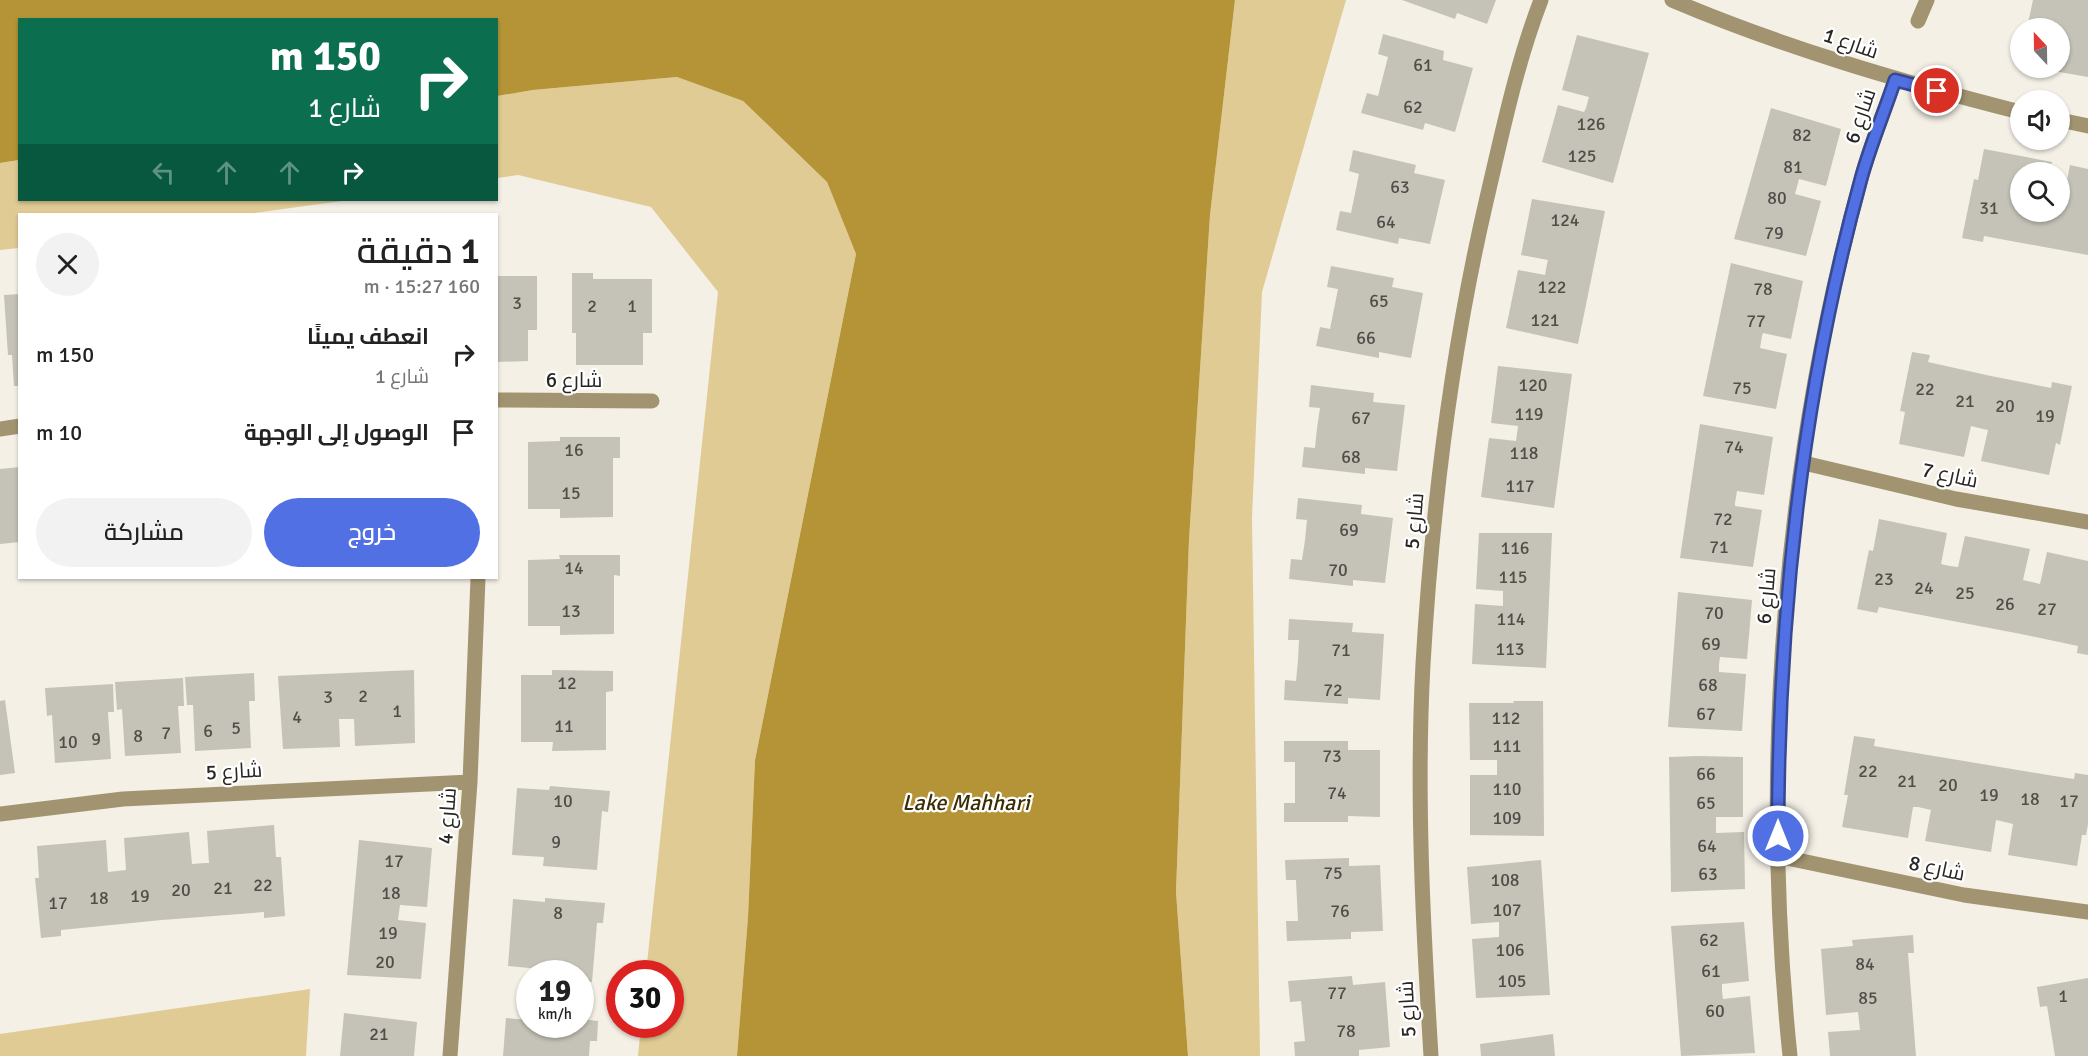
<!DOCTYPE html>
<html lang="ar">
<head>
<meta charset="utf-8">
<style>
  :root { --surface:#fff; --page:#f2f2f2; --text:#222; --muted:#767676; --accent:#5170e4 }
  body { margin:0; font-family:Signika,Cairo,sans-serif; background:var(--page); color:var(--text); direction:rtl; height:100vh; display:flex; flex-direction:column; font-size:22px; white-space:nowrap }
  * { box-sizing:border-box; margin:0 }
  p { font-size:20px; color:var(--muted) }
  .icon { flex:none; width:33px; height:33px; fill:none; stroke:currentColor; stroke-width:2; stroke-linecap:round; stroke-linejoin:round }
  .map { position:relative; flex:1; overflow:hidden; direction:ltr }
  .sheet { position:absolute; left:18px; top:213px; width:480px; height:366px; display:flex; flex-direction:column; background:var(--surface); border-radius:0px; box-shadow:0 2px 4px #0004; direction:rtl }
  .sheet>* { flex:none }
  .banner { position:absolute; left:18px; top:18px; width:480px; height:183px; border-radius:0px; box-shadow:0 2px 4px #0004; direction:rtl; background:#0b6e4f; color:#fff; overflow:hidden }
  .needle { width:39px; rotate:338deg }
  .controls { position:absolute; left:2010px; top:18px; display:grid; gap:12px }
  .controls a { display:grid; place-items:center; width:60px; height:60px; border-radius:50%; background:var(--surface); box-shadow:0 2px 4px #0004; font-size:30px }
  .speed { position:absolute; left:516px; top:960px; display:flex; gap:12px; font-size:30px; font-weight:700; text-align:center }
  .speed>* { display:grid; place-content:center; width:78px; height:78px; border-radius:50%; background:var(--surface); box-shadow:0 2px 4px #0004; line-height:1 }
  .speed small { font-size:15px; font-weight:400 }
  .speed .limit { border:9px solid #d22; background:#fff; color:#111 }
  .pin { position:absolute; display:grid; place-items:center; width:51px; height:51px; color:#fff; margin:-26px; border:3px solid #fff; border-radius:50%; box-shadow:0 2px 6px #0007 }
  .me { position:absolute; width:66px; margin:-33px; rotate:0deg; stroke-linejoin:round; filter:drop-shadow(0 0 4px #0008) }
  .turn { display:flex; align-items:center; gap:21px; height:126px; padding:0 18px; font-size:27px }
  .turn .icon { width:78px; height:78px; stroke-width:2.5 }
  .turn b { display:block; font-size:42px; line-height:51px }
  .lanes { display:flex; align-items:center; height:57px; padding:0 18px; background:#0003; justify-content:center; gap:30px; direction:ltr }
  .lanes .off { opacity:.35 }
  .round { display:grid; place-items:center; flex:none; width:63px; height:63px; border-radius:32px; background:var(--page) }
  .summary { display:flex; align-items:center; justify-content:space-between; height:102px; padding:0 18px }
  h1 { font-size:36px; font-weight:600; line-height:45px }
  .button { display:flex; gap:12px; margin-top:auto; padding:12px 18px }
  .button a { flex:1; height:69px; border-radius:36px; background:var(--accent); color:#fff; font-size:24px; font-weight:600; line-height:69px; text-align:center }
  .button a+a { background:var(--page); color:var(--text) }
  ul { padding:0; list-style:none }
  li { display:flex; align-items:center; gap:18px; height:78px; padding:0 18px }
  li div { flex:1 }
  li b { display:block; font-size:22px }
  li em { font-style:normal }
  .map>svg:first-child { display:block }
</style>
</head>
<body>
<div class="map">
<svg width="2088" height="1056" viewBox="0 0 2088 1056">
  <rect width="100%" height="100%" fill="#f4f0e6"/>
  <path fill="#e0cb95" d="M1235,0H1346L1262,292L1252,518L1260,1056H1188L1176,892L1189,540L1210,215Z
    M677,77L743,101L827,182L856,254L755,760L748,917L737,1056H638L641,1025L670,1024V974L646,973L718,292L651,207L518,175L497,178L496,96L533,90Z
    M19,160L20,200H349L246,214H20L19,248L0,250V163Z
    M310,989L306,1056H0V1034Z"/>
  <path fill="#b59437" d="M0,0H1235L1210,215L1189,540L1176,892L1188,1056H737L748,917L755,760L856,254L827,182L743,101L677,77L533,90L497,96L496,20H20L19,160L0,163Z"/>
  <path fill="#c5c2b8" d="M1402,0H1496L1487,24L1457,13L1455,19Z
    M2033,0H2088V77L2042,69L2060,68V28H2027Z
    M1383,34L1444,51L1443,60L1473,68L1455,132L1425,123L1423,130L1361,113L1367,93L1378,96L1388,57L1378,54Z
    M1577,35L1649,53L1613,183L1542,162L1558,105L1584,112L1586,108L1589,97L1562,90Z
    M1771,108L1841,129L1826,186L1799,179L1795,194L1821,201L1806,256L1734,239Z
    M1984,149L2052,162L2050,172H2020V212H2060V196H2064L2070,165L2088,169V255L1984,236L1983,242L1962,238L1974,179L1978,180Z
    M1353,150L1416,165L1414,173L1445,180L1430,244L1399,238L1398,244L1336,230L1340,211L1351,213L1359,174L1349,171Z
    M1532,199L1605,211L1578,344L1506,328L1518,270L1545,275L1547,264L1548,260L1521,255Z
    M1731,263L1803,281L1791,339L1763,333L1762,336L1760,348L1787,354L1776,409L1703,396Z
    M1331,266L1394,278L1392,287L1423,293L1411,358L1379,352V358L1316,346L1320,327L1330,329L1338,289L1327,287Z
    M572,273H593V279H652V333H643V365H576V333H572Z
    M496,276H537V330H528V361L496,362Z
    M20,294V386H14L12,355H8L4,295Z
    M1912,352L1930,355L1928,362L1991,376L2051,388L2052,382L2072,386L2060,445L2056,443L2049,475L1981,461L1988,430L1983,429L1971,426L1964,457L1899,444L1905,412L1900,411Z
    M1498,366L1572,374L1554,508L1481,497L1489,438L1516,441L1518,426L1491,423Z
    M1311,385L1374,393L1373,402L1405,405L1397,471L1365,468V474L1302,467L1304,447L1315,448L1317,428L1320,408L1309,407Z
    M1700,424L1773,437L1764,495L1737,491L1735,503V506L1762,510L1753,567L1680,558Z
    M560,437H620V458H613V517L560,518V509H528V442L560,441Z
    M20,467V542L0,544V469Z
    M1298,498L1362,505L1361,514L1393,518L1385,583L1353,580V586L1289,579L1291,559L1302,560L1305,540L1307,520L1296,519Z
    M1879,519L1947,533L1941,564L1950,566L1958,567L1965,536L2030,549L2023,580L2040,584L2047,552L2088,561V655L2077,653L2078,646L2021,634L1879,607L1877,613L1857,609L1869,550L1873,551Z
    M1479,533H1552L1546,668L1472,664L1475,604L1503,606V591L1476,589Z
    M559,555H620V576L614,575V634L560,635V626H528V560L560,559Z
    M1678,592L1752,600L1747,659L1720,657L1719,665V672L1746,674L1742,731L1668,727Z
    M1289,619L1353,623L1352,632L1384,634L1380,700L1348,698V704L1284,700L1285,680L1296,681L1298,660L1299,640H1288Z
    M414,670L415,743L355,746L354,719H339L340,747L283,749L278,676Z
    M552,670L613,671V691L606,692V750L552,751L553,742H521V675H552Z
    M254,673L255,701H249L251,748L195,751L193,705H187L185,677Z
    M183,678L184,706H178L181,753L125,756L122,709L117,710L115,682Z
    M113,684L114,712H108L111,759L55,763L52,715L47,716L45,688Z
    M5,700L15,773L0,775V701Z
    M1513,701H1543L1544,836L1470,835V775H1497V760H1470L1469,703H1514Z
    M1854,736L1875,739L1874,746L2054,776L2074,779L2075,773L2088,775V824L2086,835H2082L2077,866L2008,855L2013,824L2005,822L1996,820L1991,852L1925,841L1931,810L1918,807H1913L1908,838L1842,827L1848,795H1844Z
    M1284,741H1348V750H1380V817L1348,816V822H1284V803H1295V762H1284Z
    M1698,756L1743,757V817H1716V833L1744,832L1745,889L1671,892L1669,757Z
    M550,786L610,791L608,812L602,811L597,870L543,866L544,857L512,855L517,788L549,790Z
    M274,825L276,857H281L285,916L264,918V912L162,920L61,930V936L41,938L35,878H39L37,846L106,840L108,872L126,870L124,838L189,832L192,864L205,863H209L207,831Z
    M359,840L432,848L427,907L400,905L398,920L426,923L421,979L347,975Z
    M1349,858V866L1380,865L1383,931L1351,932V939L1287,941L1286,921H1298L1296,880H1286L1285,860Z
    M1541,860L1550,995L1476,998L1472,939L1499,937V922L1471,924L1467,867Z
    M545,898L605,903L603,923H597L592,982L580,981V974H539L540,969L508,966L513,899L545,902Z
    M1744,922L1749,981L1722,984V991L1723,999L1750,996L1755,1053L1681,1056L1671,926Z
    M1913,935L1914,953H1908L1916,1056H1830L1828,1032L1860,1030L1858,1012L1826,1015L1821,949L1853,946L1852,940Z
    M1352,976L1353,985L1385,982L1390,1047L1359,1050V1056H1295L1294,1042L1305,1041L1301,1001L1290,1002L1288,981Z
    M2088,978V1056H2055L2047,1006L2040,1007L2037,987Z
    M344,1013L417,1022L414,1056H340Z
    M506,1018L530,1020V1024H580V1019L598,1021L597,1041H590L589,1056H503Z
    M1553,1034L1555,1056H1481L1480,1044Z"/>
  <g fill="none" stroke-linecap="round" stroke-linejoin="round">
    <path stroke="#a29470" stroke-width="15" d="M1672,0C1785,48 1902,82 2020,112
      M1918,21L1927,0
      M2060,120L2088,126
      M496,400L652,401
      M0,429L20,426
      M1804,463L1956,499L2088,522
      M0,814L123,799L470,782
      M1778,856L1964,895L2088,912
      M450,1056L470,782L478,578
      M1431,1056C1423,926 1416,794 1423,664C1432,509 1451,353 1486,202C1502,134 1516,65 1541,0
      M1790,1056C1760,764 1783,462 1861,179C1870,145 1884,113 1895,80"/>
  </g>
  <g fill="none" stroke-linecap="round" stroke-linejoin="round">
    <defs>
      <path id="route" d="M1778,836C1778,614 1802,394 1861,179C1870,146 1884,113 1895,80L1937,91"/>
    </defs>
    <use href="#route" stroke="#354994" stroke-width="15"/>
    <use href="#route" stroke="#5170e4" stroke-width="10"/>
  </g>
  <g text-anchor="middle" stroke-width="4.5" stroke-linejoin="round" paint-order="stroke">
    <g font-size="18" fill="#504e49">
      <text x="1423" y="71">61</text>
      <text x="1413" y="113">62</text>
      <text x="1591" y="130">126</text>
      <text x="1802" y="141">82</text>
      <text x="1582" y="162">125</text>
      <text x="1793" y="173">81</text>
      <text x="1400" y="193">63</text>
      <text x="1777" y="204">80</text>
      <text x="1989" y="214">31</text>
      <text x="1565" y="226">124</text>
      <text x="1386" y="228">64</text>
      <text x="1774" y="239">79</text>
      <text x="1552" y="293">122</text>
      <text x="1763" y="295">78</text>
      <text x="1379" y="307">65</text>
      <text x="517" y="309">3</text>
      <text x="592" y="312">2</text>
      <text x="632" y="312">1</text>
      <text x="1545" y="326">121</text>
      <text x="1756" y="327">77</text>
      <text x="1366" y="344">66</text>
      <text x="1533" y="391">120</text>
      <text x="1742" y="394">75</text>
      <text x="1925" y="395">22</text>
      <text x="1965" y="407">21</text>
      <text x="2005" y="412">20</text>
      <text x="1529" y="420">119</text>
      <text x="2045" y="422">19</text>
      <text x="1361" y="424">67</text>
      <text x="1734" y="453">74</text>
      <text x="574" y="456">16</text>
      <text x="1524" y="459">118</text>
      <text x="1351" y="463">68</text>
      <text x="1520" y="492">117</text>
      <text x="571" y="499">15</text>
      <text x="1723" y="525">72</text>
      <text x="1349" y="536">69</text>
      <text x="1719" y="553">71</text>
      <text x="1515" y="554">116</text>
      <text x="574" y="574">14</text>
      <text x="1338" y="576">70</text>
      <text x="1513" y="583">115</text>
      <text x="1884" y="585">23</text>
      <text x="1924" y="594">24</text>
      <text x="1965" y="599">25</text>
      <text x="2005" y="610">26</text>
      <text x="2047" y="615">27</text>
      <text x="571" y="617">13</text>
      <text x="1714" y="619">70</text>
      <text x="1511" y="625">114</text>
      <text x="1711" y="650">69</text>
      <text x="1510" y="655">113</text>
      <text x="1341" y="656">71</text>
      <text x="567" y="689">12</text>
      <text x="1708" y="691">68</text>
      <text x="1333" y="696">72</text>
      <text x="363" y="702">2</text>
      <text x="328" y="703">3</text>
      <text x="397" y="717">1</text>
      <text x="1706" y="720">67</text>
      <text x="297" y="723">4</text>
      <text x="1506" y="724">112</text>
      <text x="564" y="732">11</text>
      <text x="236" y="734">5</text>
      <text x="208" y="737">6</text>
      <text x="166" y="739">7</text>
      <text x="138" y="742">8</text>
      <text x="96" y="745">9</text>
      <text x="68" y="748">10</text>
      <text x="1507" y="752">111</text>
      <text x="1332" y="762">73</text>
      <text x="1868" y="777">22</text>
      <text x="1706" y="780">66</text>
      <text x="1907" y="787">21</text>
      <text x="1948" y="791">20</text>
      <text x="1507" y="795">110</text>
      <text x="1337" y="799">74</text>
      <text x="1989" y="801">19</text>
      <text x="2030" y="805">18</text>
      <text x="563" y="807">10</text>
      <text x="2069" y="807">17</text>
      <text x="1706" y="809">65</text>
      <text x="1507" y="824">109</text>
      <text x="556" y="848">9</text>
      <text x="1707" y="852">64</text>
      <text x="394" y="867">17</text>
      <text x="1333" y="879">75</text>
      <text x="1708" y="880">63</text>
      <text x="1505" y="886">108</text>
      <text x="263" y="891">22</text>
      <text x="223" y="894">21</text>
      <text x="181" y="896">20</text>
      <text x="391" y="899">18</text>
      <text x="140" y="902">19</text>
      <text x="99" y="904">18</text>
      <text x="58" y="909">17</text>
      <text x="1507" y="916">107</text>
      <text x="1340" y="917">76</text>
      <text x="558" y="919">8</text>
      <text x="388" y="939">19</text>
      <text x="1709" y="946">62</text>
      <text x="1510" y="956">106</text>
      <text x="385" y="968">20</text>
      <text x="1865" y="970">84</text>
      <text x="1711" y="977">61</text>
      <text x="1512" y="987">105</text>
      <text x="1337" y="999">77</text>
      <text x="2063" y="1002">1</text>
      <text x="1868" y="1004">85</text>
      <text x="1715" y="1017">60</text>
      <text x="1346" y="1037">78</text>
      <text x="379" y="1040">21</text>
    </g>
    <g font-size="21" fill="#292724" stroke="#fff">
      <text transform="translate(1851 43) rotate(19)" y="7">شارع 1</text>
      <text transform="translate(1860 116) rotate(-71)" y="7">شارع 6</text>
      <text x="574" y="387">شارع 6</text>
      <text transform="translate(1950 475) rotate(12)" y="7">شارع 7</text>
      <text transform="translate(1414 521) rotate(-85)" y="7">شارع 5</text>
      <text transform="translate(1766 596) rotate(-85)" y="7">شارع 6</text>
      <text transform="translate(234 771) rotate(-3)" y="7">شارع 5</text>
      <text transform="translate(447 816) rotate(-86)" y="7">شارع 4</text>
      <text transform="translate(1937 868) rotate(12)" y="7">شارع 8</text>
      <text transform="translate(1407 1009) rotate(-93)" y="7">شارع 5</text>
    </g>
    <g font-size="22" font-style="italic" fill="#3a2c03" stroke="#fff">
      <text x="966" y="810">Lake Mahhari</text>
    </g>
  </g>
</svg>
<div class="controls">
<a><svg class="needle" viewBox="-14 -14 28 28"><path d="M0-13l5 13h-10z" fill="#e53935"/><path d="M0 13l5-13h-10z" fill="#767676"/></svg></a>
<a><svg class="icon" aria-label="sound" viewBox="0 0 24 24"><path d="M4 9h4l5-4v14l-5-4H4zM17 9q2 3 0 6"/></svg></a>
<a><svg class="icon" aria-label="search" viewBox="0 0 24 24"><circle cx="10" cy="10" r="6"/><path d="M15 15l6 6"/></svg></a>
</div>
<div class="speed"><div>19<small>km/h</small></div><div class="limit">30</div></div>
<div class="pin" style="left:1937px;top:91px;background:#d93025"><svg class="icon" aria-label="arrive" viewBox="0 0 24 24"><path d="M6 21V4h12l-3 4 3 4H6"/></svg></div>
<svg class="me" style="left:1778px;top:836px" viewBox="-20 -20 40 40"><circle r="17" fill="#5170e4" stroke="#fff" stroke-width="3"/><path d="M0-11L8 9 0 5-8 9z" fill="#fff"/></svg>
<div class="banner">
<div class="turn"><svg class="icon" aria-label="right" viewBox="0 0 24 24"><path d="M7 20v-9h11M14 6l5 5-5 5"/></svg><div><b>150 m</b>شارع 1</div></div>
<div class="lanes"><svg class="icon off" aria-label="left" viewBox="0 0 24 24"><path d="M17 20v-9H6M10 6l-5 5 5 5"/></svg><svg class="icon off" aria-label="ahead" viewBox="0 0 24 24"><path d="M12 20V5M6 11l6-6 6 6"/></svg><svg class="icon off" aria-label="ahead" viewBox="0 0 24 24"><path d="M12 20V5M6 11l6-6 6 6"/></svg><svg class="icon" aria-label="right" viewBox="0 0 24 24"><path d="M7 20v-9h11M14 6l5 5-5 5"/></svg></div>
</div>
<section class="sheet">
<div class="summary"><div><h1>1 دقيقة</h1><p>160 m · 15:27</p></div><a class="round"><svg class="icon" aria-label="close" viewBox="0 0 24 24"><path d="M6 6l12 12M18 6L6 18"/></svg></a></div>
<ul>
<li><svg class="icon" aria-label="right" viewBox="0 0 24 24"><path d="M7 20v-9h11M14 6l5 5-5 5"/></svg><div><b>انعطف يمينًا</b><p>شارع 1</p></div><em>150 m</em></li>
<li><svg class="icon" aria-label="arrive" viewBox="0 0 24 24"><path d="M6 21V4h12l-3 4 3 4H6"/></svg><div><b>الوصول إلى الوجهة</b></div><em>10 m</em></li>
</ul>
<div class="button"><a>خروج</a><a>مشاركة</a></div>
</section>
</div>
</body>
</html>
